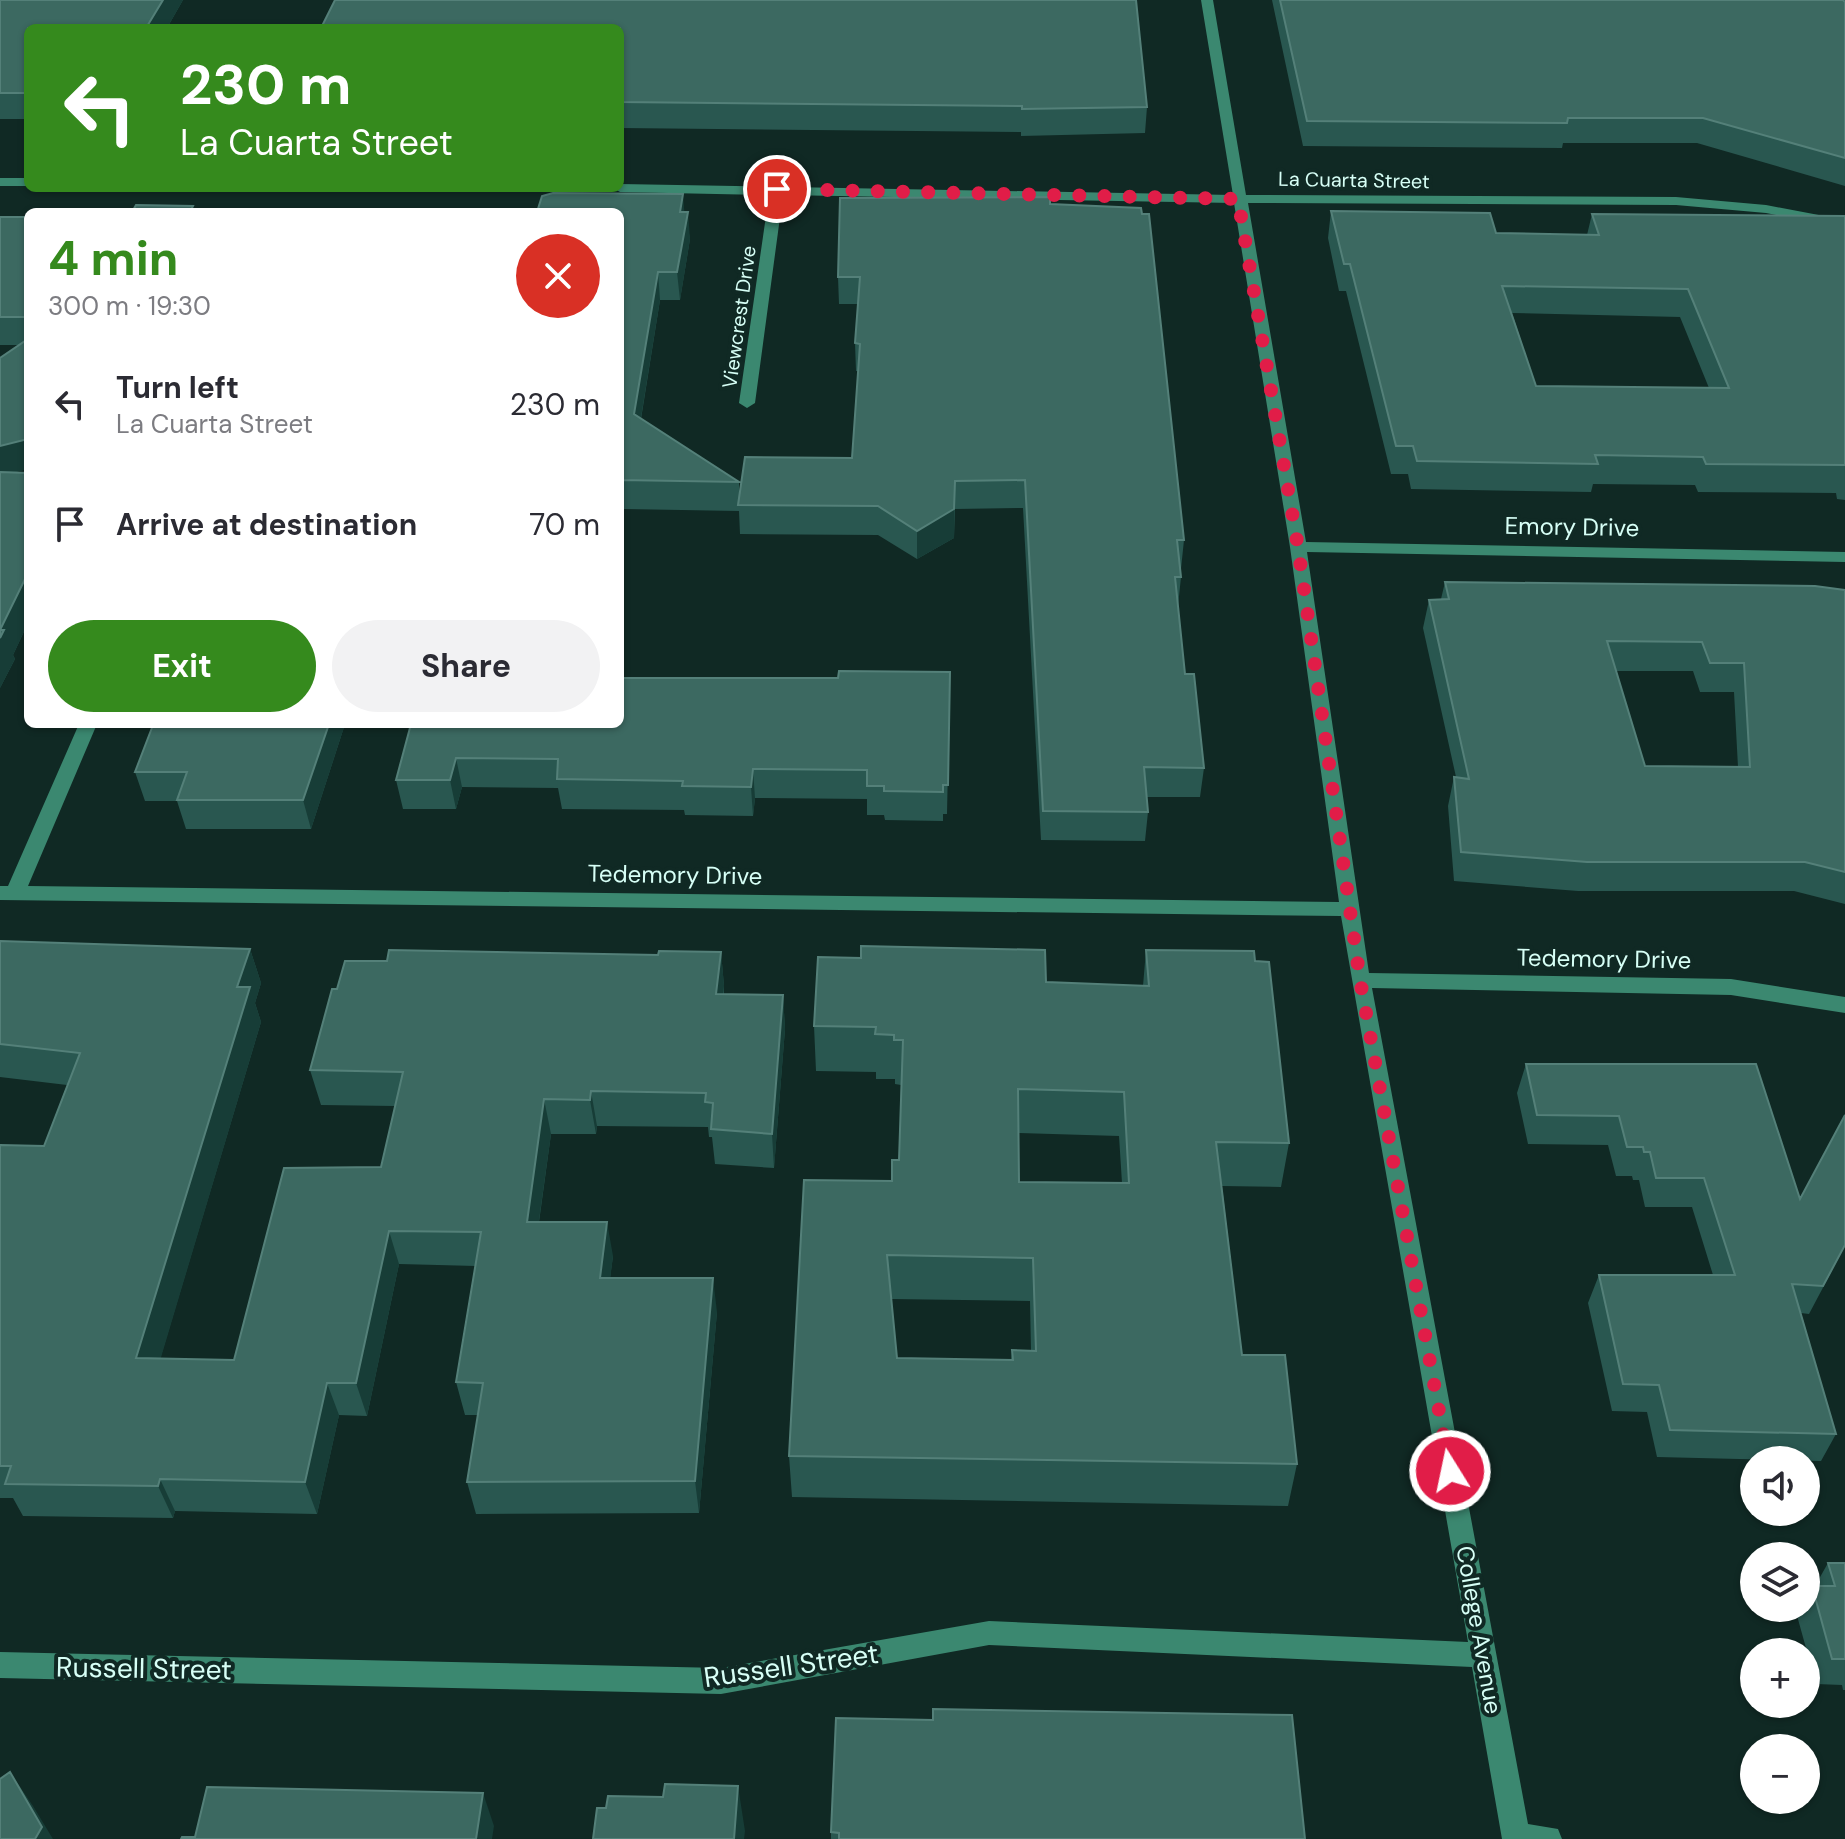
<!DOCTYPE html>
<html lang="en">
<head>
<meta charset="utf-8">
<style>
  :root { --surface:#fff; --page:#f2f2f3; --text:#2b2b33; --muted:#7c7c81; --accent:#358a1d }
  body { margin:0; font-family:"DM Sans",sans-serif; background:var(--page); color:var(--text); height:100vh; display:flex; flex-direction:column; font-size:30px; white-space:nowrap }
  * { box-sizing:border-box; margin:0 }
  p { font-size:26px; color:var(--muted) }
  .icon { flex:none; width:44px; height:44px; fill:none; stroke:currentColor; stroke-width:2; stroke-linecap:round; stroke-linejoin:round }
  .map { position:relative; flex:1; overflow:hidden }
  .drawer { position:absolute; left:24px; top:208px; width:600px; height:520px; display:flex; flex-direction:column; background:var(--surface); border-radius:12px; box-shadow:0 2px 6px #0004 }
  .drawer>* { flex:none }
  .top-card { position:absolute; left:24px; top:24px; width:600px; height:168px; border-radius:12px; box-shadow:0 2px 6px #0004; background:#358a1d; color:#fff; overflow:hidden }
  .tools { position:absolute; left:1740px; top:1446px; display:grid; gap:16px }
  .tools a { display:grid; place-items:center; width:80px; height:80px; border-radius:50%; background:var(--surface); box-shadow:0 2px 6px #0004; font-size:40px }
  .pin { position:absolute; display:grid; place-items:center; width:68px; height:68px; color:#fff; margin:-34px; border:4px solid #fff; border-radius:50%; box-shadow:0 2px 8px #0007 }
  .me { position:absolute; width:88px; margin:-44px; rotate:350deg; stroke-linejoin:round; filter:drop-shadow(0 0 6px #0008) }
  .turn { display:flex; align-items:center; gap:28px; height:168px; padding:0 24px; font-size:36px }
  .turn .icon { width:104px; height:104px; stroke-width:2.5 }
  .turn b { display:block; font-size:56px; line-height:68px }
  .round { display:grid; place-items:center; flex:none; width:84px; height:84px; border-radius:42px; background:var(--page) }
  .overview { display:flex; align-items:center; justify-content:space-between; height:136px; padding:0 24px }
  h1 { font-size:48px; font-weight:700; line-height:60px; color:var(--accent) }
  .button { display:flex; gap:16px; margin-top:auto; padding:16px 24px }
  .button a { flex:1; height:92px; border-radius:48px; background:var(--accent); color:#fff; font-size:32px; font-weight:700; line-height:92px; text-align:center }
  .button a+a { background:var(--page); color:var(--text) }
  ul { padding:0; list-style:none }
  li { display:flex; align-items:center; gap:24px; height:120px; padding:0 24px }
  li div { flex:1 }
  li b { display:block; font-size:30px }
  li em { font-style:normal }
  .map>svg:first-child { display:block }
</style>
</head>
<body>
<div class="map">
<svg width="1845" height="1839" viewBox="0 0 1845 1839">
  <rect width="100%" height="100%" fill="#102924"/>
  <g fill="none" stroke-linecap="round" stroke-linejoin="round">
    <path fill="#3b8870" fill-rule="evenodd" d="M1201,0H1213L1246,195L1676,197L1766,205L1845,220V228L1766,213L1676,205L1248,203L1306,542L1845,552V562L1307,552L1369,973L1731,979L1845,997V1013L1731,995L1372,988L1528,1824L1558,1829L1562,1839H1502L1472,1667L989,1645L721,1694L0,1678V1652L721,1668L989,1621L1468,1642L1341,916L0,900V886H8L79,724H97L28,886L1339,902L1290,547L1234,203L783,195L755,403L747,408L739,403L769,195L620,192L613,188H620V184L1233,195Z
      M0,178H28V186H0Z"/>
  </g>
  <path fill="#295750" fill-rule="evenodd" d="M0,0H183L167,28H28V119H0Z
    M1272,0H1843L1845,2V186L1697,143H1563L1562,148L1303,146Z
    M620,28L1147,107L1145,133L1021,136V132L620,128Z
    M1050,204L1184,540L1181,569H1180L1181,577L1178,606L1185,674L1204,768L1200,797H1147L1148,812L1145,841L1041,840L1023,508L955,509L954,538L917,559L878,535L740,534L739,511L624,509L620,539V212H685L690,239L680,300H660L641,419L739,482V496L852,458L858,371H856L855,343L858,304H839L838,277Z
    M1331,211L1496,233L1587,235L1592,214L1845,216V500L1837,499L1836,493L1698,492L1695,485L1593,484L1591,492L1411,489L1408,474H1391L1346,291H1339L1328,238ZM1512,313L1680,317L1709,388L1536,386Z
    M0,217H28V469L14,472L28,473V623L13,655L15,659L0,688L19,345H0Z
    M1445,582L1845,590V904L1794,891H1578L1454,881L1448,806L1454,777H1456L1423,628L1429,600L1441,599ZM1616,671H1693L1700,692H1734L1738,767L1645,766Z
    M950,672L947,814H943V821L885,820L884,815H867V799L755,798L753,816L685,815L684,810L562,809L558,788L462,787L456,809H403L396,780L411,724L838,678Z
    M345,724L311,829H186L177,801H145L135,772Z
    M0,941L250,949L261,983L255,1003L261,1022L160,1359L234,1360L381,1167L395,1106L321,1105L310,1070L337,989L387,961L658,955L721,952L724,986V994L783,995L785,1029L774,1168L715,1164L712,1137H709L708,1127L597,1126L596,1134H551L539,1222L613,1256L610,1278L717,1312L699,1513L476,1514L467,1482L478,1415H465L456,1382L476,1266L399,1264L367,1416L339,1415L317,1514L175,1511L173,1518L23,1516L13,1498H0V1145L44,1146L67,1085L0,1077Z
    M1146,950L1289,1143L1281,1187L1222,1186L1242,1355L1297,1464L1288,1506L792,1497L789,1456L892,1181L899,1160L901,1085L895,1084V1079H876V1072L816,1071L814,1026L1046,982L1143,986ZM1019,1133L1119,1136L1122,1183L1019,1182ZM891,1299L1030,1301L1031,1351L1012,1350L1011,1360L897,1358Z
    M1526,1064L1800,1199L1845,1246L1809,1314L1801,1313L1836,1434L1821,1461L1657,1457L1647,1412L1612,1411L1588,1303L1599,1275H1713L1692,1207H1645L1639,1180H1633L1632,1176H1616L1608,1145L1528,1144L1517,1093Z
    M1828,1563H1845V1690H1843L1842,1685L1816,1684L1796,1612L1798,1608H1806V1595L1812,1586H1815Z
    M831,1832L1305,1839H831Z"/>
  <path fill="#173d37" d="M163,0H183L167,28H146Z
    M683,194L685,221L680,212Z
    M688,212L690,239L680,300L677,272Z
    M658,272L660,300L637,442L634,414Z
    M28,439V469L0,476V446Z
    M620,480L624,509L620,539Z
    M955,481L954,538L917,559V531Z
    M28,573V623L13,655L15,659L0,688V630Z
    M620,608L622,628L620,643Z
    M329,724H345L311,829L303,800Z
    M456,758L462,787L456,809L450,780Z
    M753,769L755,798L753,816L751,787Z
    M250,949L261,983L255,1003L261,1022L151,1391L136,1358L237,987Z
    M721,952L724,986L720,1028L716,994Z
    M783,995L785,1029L774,1168L772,1134Z
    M591,1091L597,1126L596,1134L590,1100Z
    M544,1099L551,1134L534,1256L527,1222Z
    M607,1222L613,1256L606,1312L600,1278Z
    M389,1231L399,1264L367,1416L356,1383Z
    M713,1278L717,1312L699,1513L695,1481Z
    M327,1383L339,1415L317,1514L305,1482Z
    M160,1479L175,1511L173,1518L158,1486Z
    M10,1772L33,1806L53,1839H35Z
    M738,1786L745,1831L744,1839H734Z
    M483,1793L494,1826L492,1839H476Z"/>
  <path fill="#3c6961" stroke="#548079" stroke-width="2" fill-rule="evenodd" d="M0,0H163L146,28H28V93H0Z
    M335,0H1136L1147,107L1022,109V106L620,102V28H321Z
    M1280,0H1843L1845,2V158L1703,118H1568L1567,123L1307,121Z
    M553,193L683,194L680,212H688L677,272H658L634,414L739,482L620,480V484V212H537L542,196Z
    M1050,197V204L1141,208L1142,214H1149L1184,540H1177L1181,577H1175L1185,674H1194L1204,768L1144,767L1148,812L1043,811L1025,480L955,481L954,509L917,531L878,506L738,505L745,457L852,458L860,344L855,343L860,277H838L840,198Z
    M136,205L193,206L190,212H132Z
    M1331,211L1490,213L1496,233L1599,235L1592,214L1845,216V465L1706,464L1703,457L1595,455L1598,464L1417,461L1413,446H1396L1350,264H1344ZM1502,286L1688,289L1729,388L1536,386Z
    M0,217H28V317H0Z
    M28,339V439L0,446V358Z
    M0,472L28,473V548L27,550H28V573L0,630H4L0,638Z
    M1445,582L1815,586L1845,590V872L1805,862H1587L1461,852L1454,777L1469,779L1429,600L1449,599ZM1607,641L1702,642L1710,663H1744L1750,767L1645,766Z
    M839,671L950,672L948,785H943V792L884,791V786H867V770L753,769L751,787L682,786L683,781L557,779L558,759L456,758L450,780H396L411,724H620V678H838Z
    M158,724H329L303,800H177L187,772H135L153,725Z
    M0,941L250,949L237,987H250L136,1358L234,1360L284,1168L381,1167L403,1072L310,1070L332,989H337L345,961H387L389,950L658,955L659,951L721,952L716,994L783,995L772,1134L711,1129L713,1103L705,1102L706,1093L591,1091L590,1100L544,1099L527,1222H607L600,1278H713L695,1481L467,1482L483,1383L456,1382L481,1232L389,1231L356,1383H327L305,1482L160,1479L158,1486L5,1484L11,1466H0V1145L44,1146L80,1053L0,1044Z
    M861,946L1045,950L1046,982L1149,986L1146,950L1254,951L1255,961L1269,962L1289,1143L1216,1142L1242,1355H1285L1297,1464L789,1456L804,1180L892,1181V1160H899L903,1040H894V1035L875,1034L876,1027L814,1026L818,957L861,958ZM1018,1089L1124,1092L1129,1183L1019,1182ZM887,1255L1033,1258L1036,1351L1012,1350L1013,1360L897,1358Z
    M1526,1064H1756L1800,1199L1845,1115V1245L1823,1286L1792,1284L1836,1434L1670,1430L1659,1385L1623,1384L1599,1275H1735L1704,1178H1656L1650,1152H1644L1643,1147H1627L1619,1116L1537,1115Z
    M1828,1563H1845V1659H1832L1812,1586H1835Z
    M933,1709L1292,1715L1305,1839H839V1833L831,1832L836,1718L933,1720Z
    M10,1772L42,1827L35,1839H0V1779Z
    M665,1784L738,1786L734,1839H593L597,1808H606L608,1796L663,1797Z
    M207,1787L483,1793L476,1839H181L182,1837H195Z"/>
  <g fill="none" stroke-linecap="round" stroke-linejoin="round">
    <path stroke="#e11d48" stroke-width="14" stroke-dasharray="0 25.2" d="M777,189L1238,199L1298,547L1360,980L1450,1471"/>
  </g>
  <g text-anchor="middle" stroke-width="8" stroke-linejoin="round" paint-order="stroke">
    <g font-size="20" fill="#d7fff6" stroke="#102924">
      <text transform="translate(1354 180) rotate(1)" y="7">La Cuarta Street</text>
      <text transform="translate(739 317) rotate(-82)" y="7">Viewcrest Drive</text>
    </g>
    <g font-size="24" fill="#d7fff6" stroke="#102924">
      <text transform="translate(1572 527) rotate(1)" y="8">Emory Drive</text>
      <text transform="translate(675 875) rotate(1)" y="8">Tedemory Drive</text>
      <text transform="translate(1604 959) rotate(1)" y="8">Tedemory Drive</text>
      <text transform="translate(1479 1630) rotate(80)" y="8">College Avenue</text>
    </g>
    <g font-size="28" fill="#d7fff6" stroke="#102924">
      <text transform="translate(791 1665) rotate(-8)" y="10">Russell Street</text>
      <text transform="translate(144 1668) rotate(1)" y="10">Russell Street</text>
    </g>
  </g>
</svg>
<div class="tools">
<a><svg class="icon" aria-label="sound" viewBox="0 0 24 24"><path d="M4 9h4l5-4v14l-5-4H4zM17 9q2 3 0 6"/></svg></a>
<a><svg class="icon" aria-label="layers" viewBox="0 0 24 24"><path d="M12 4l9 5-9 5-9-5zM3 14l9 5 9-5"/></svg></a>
<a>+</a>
<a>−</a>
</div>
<div class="pin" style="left:777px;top:189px;background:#d93025"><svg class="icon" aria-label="arrive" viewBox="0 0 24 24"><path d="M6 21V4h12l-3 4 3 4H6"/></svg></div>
<svg class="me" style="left:1450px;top:1471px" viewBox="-20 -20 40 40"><circle r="17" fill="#e11d48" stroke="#fff" stroke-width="3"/><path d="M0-11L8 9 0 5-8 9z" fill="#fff"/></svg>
<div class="top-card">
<div class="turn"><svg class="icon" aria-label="left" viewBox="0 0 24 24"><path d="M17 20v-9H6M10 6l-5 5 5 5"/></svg><div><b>230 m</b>La Cuarta Street</div></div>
</div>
<section class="drawer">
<div class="overview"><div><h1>4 min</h1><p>300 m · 19:30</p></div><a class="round" style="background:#d93025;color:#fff"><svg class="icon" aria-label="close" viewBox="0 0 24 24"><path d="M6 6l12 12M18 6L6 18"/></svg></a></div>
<ul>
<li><svg class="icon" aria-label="left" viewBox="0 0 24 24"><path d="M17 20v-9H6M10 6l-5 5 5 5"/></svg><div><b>Turn left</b><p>La Cuarta Street</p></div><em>230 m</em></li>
<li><svg class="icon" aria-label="arrive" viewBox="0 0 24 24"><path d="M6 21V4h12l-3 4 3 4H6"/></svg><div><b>Arrive at destination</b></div><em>70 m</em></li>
</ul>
<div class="button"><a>Exit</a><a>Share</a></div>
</section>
</div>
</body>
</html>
